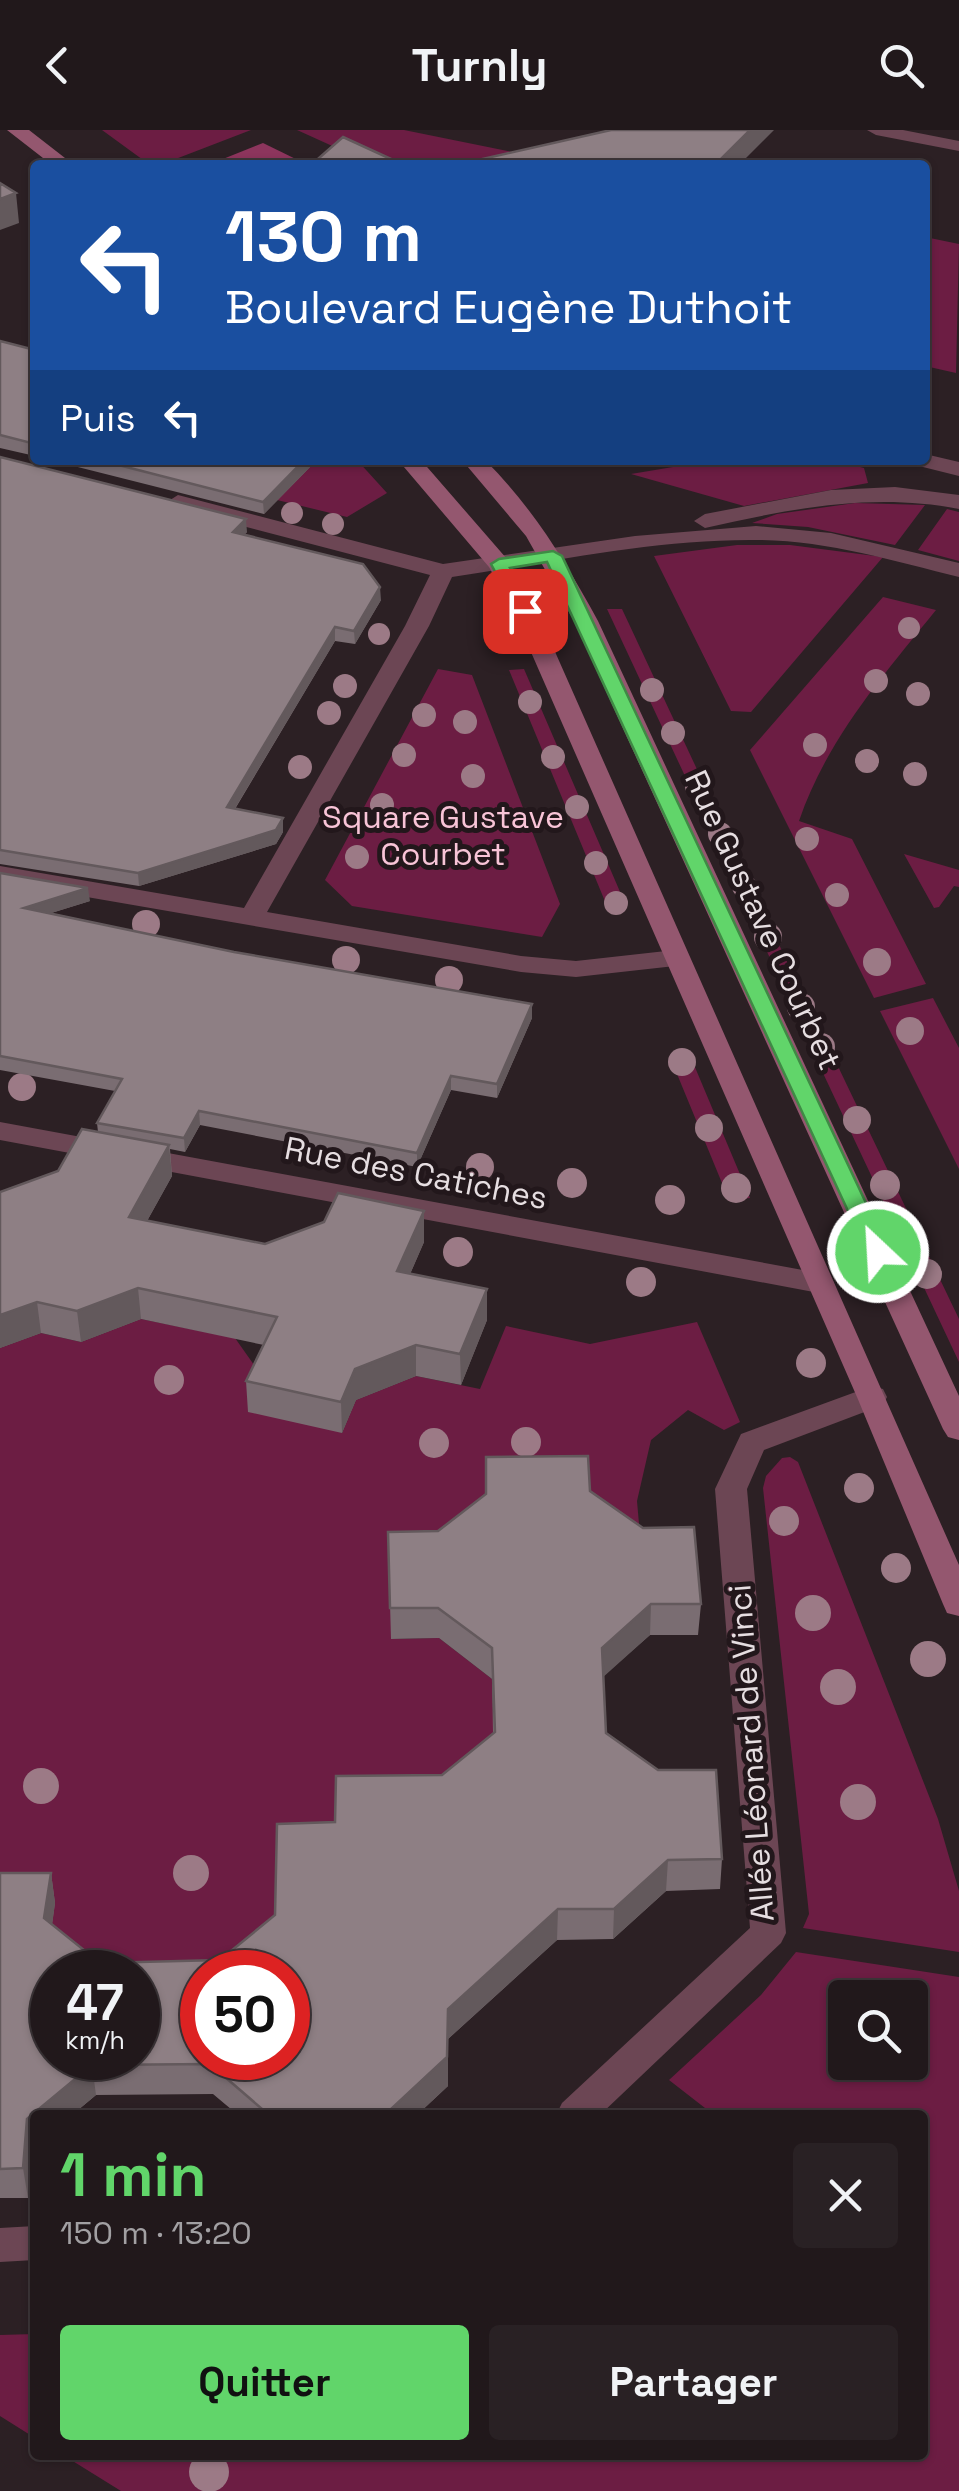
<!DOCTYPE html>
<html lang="fr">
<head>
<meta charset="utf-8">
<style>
  :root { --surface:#21181b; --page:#292124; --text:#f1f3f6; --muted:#a2a0a3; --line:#3e373a; --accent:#61d56a }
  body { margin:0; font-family:"Space Grotesk",sans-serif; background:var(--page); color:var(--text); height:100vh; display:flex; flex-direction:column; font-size:38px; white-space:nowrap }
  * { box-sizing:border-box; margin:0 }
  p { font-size:32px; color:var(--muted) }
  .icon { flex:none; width:55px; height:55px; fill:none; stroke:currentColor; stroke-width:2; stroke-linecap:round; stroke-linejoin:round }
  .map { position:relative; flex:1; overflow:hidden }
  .details { position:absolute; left:30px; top:1980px; width:898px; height:350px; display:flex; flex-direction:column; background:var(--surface); border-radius:10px; box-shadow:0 2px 8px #0004,0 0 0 2px var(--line) }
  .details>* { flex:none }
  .guide { position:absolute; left:30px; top:30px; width:900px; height:305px; border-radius:10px; box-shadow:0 2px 8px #0004,0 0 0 2px var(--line); background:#1a4fa0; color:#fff; overflow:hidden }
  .fabs { position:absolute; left:828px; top:1850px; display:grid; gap:20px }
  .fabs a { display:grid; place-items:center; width:100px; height:100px; border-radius:10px; background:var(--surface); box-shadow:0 2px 8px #0004,0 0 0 2px var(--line); font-size:50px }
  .speed { position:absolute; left:30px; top:1820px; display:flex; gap:20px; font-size:50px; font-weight:700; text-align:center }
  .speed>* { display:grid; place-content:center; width:130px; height:130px; border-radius:50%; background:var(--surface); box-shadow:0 2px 8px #0004,0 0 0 2px var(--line); line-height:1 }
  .speed small { font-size:25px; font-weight:400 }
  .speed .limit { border:15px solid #d22; background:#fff; color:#111 }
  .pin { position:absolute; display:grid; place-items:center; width:85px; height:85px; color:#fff; margin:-42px; border-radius:20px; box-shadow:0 5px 15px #0006 }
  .me { position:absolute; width:110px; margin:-55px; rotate:335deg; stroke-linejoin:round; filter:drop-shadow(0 0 8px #0008) }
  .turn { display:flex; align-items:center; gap:35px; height:210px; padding:0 30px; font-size:45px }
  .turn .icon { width:130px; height:130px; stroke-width:2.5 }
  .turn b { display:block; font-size:70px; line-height:85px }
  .then { display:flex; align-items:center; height:95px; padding:0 30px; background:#0003; gap:20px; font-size:38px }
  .round { display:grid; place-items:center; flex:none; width:105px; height:105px; border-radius:10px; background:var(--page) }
  .head { display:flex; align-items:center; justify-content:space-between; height:170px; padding:0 30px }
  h1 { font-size:60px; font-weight:700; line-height:75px; color:var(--accent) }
  .primary-button { display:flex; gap:20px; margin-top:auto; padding:20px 30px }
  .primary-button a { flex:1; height:115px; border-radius:10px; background:var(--accent); color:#111; font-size:40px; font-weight:700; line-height:115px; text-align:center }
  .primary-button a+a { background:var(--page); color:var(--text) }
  header { display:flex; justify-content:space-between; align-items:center; height:130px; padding:0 30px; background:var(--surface); font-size:45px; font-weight:700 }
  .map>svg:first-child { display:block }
</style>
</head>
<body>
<header><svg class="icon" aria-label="back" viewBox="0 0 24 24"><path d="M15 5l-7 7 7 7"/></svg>Turnly<svg class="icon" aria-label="search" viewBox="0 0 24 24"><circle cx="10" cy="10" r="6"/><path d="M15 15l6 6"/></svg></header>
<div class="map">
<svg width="959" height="2361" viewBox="0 0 959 2361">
  <rect width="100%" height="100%" fill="#2c2024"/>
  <path fill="#6c1d43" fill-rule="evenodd" d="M102,0H251L160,35H150Z
    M297,0H404L576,35H398L361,29Z
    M925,107L959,114L956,243L925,236Z
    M317,330H357L387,363L347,387L277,370Z
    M715,330H833L864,338L868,353L744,376L631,344Z
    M855,373L925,375L895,415L808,397L752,393L777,384Z
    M947,379L959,382V431L918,420Z
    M737,415H790L883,427L751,582L731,581L654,426Z
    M883,467L936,480C882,547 827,609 799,691L852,709L926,854L874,868L750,620Z
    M607,479H622L811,883L797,886Z
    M438,539L472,545L560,774L542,807L352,776L325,750Z
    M524,539L627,778L609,781L509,540Z
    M904,724L959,740V757L954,756L939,777L934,778Z
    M933,868L959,918V1039L880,881Z
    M822,903L959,1189V1232L806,907Z
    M689,923L750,1068L729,1070L670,927Z
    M141,1189L235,1208L264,1249L342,1303L356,1270L416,1246L480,1259L506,1196L590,1214L697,1192L740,1292L724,1300L688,1280L651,1310L637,1371L642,1428L486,1359V1394L391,1509L439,1508L492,1549L494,1633L337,1722L277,1815L202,1842H79L0,1774V1218L41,1203L81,1212Z
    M790,1327L798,1332L938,1689L959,1761V1822L803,1798L809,1784L763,1358L766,1346L782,1328Z
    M796,1822L959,1847V2361H121L63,2325H922V1985H714L669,1950L761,1865ZM845,1868H910V1932H845Z
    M35,2204V2308L0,2286V2205Z"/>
  <path fill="#8d355d" d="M263,13L308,35H208Z"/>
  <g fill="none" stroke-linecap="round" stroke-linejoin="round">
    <path fill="#6c4654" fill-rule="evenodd" d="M867,0H903L959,11V21L876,5Z"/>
    <path fill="#6c4654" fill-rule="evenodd" d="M925,324L959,332V346L915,335L912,330H925Z"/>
    <path fill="#6c4654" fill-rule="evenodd" d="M895,357L959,365V379C872,362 790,379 705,398L694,391L705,384L831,360Z
      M178,365L443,434L635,406L756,396L831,403L959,433V447C893,431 825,410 756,410C655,409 552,432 452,447L429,496L267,782L521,826L576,831L675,820L688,828L675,836L576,847L521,842L0,752V736L244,778L405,496L430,445L170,377L167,372Z
      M0,992L819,1143L830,1146L834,1153L830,1160L819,1163L0,1010Z
      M872,1256L883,1259L887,1267L883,1275L764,1320L747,1359L786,1803L781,1813L600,1985H556L562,1973L750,1798L715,1359L741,1304Z
      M35,2096V2130L0,2132V2098Z"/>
    <path fill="#94576f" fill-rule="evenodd" d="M7,0H29L74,35H52Z
      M398,330H421L507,429L537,481L959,1435V1486L947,1483L943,1474L857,1267L513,481L489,437Z
      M462,330H485C533,378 566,432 598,491L959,1266V1310L948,1307L943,1299L574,491L526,406Z"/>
  </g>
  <g fill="#9c7a86">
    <circle cx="292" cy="383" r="11"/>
    <circle cx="333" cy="394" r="11"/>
    <circle cx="909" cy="498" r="11"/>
    <circle cx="379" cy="504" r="11"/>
    <circle cx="876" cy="551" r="12"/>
    <circle cx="345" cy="556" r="12"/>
    <circle cx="652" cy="560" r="12"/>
    <circle cx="918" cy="564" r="12"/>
    <circle cx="530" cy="572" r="12"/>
    <circle cx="329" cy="583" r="12"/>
    <circle cx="424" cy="585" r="12"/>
    <circle cx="465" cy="592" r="12"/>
    <circle cx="673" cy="603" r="12"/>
    <circle cx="815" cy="615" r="12"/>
    <circle cx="404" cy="625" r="12"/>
    <circle cx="553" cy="627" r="12"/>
    <circle cx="867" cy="631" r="12"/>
    <circle cx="300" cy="637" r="12"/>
    <circle cx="915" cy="644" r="12"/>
    <circle cx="473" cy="646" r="12"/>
    <circle cx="697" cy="656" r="12"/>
    <circle cx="382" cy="675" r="12"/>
    <circle cx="577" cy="677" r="12"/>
    <circle cx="720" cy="704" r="12"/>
    <circle cx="807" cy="709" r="12"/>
    <circle cx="357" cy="727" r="12"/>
    <circle cx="596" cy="733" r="12"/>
    <circle cx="744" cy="756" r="12"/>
    <circle cx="837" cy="765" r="12"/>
    <circle cx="616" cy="773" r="12"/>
    <circle cx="146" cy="794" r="14"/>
    <circle cx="768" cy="807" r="14"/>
    <circle cx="346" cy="830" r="14"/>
    <circle cx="877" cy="832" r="14"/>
    <circle cx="449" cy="850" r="14"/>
    <circle cx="801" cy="877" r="14"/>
    <circle cx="910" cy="901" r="14"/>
    <circle cx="821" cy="917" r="14"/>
    <circle cx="682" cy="932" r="14"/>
    <circle cx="22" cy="957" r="14"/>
    <circle cx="857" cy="990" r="14"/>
    <circle cx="709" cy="998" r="14"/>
    <circle cx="480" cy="1037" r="14"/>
    <circle cx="572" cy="1053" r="15"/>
    <circle cx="885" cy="1055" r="15"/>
    <circle cx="736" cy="1058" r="15"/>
    <circle cx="670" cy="1070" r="15"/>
    <circle cx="458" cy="1122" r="15"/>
    <circle cx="927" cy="1144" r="15"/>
    <circle cx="641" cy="1152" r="15"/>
    <circle cx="811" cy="1233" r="15"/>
    <circle cx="169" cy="1250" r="15"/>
    <circle cx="526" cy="1312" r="15"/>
    <circle cx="434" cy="1313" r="15"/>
    <circle cx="859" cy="1358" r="15"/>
    <circle cx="784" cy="1391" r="15"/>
    <circle cx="896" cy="1438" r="15"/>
    <circle cx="813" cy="1483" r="18"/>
    <circle cx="928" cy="1529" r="18"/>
    <circle cx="838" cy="1557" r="18"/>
    <circle cx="41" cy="1656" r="18"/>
    <circle cx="858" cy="1672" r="18"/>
    <circle cx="191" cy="1743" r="18"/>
    <circle cx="209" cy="2342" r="20"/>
  </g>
  <path fill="#7a6d72" d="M0,211L35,220V326L0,318Z
    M0,327L247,402L244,405L381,470L355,514L335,511L235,679L283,702L276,714L139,756L0,734Z
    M50,330H317L264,384Z
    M0,743L90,771L51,783L234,822L532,874V888L497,968L451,960L417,1037L200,995L185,1022L170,1019L172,1046L147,1091L265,1114L424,1112L410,1144L487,1190L461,1255L416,1246L356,1270L342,1303L248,1282L246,1251L264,1215L141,1189L81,1212L41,1203L0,1218V1062L58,1041L98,1002L97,993L115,961L0,940Z
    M590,1361L701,1474L698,1505H650L603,1546L606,1603L722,1729L720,1759L666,1761L613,1809L557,1810L448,1909V1956L417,1985H238L213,1964L96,1965L72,1985H35V2016L32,2018L28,2068H0V1743H51L55,1773L52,1794L100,1833L220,1830L275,1785L335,1692L442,1645L493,1603L492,1549L439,1508L391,1509L388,1402L438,1401Z"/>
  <path fill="#63595c" d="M750,0H774L739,35H715Z
    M16,63L19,93L0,100V69Z
    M304,330H317L264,384L263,372Z
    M246,389L247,402L233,415V402Z
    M380,457L381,470L355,514L354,501Z
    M335,497V511L228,690L227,677Z
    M283,688V702L276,714L139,756L138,743Z
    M88,758L90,771L26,791L24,778Z
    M532,874V888L497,968V954Z
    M451,946V960L417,1037V1023Z
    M199,981L200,995L185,1022L184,1008Z
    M169,1015L172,1046L132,1118L129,1087Z
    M424,1081V1112L398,1172L397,1141Z
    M138,1158L141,1189L81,1212L77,1181Z
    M487,1159V1190L461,1255L460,1224Z
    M37,1172L41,1203L0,1218V1185Z
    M416,1215V1246L356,1270L342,1303L341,1272L355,1239Z
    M651,1474L650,1505L601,1549L602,1518Z
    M668,1730L666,1761L613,1809L614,1779Z
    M51,1743L55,1773L49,1818L44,1788Z
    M558,1779L557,1810L448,1909V1956L417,1985H388L389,1981L448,1879Z
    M92,1935L96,1965L72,1985H35V2016L32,2018L28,2068L23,2038L27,1989Z"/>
  <path fill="#8e7f84" stroke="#63595c" stroke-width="2.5" fill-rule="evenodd" d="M611,0H750L715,35H456Z
    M343,7L404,35H311Z
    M0,53L16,63L0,69Z
    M0,211L35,220V314L0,305Z
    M0,327L246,389L233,402L363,434L380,457L354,501L335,497L227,677L283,688L276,700L138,743L0,720Z
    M99,330H304L263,372Z
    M0,743L88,758L24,778L234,822L532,874L497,954L451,946L417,1023L199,981L184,1008L97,993L122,949L0,926Z
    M82,999L169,1015L129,1087L265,1114L324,1092L338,1063L424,1081L397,1141L487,1159L460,1224L416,1215L355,1239L341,1272L246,1251L277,1187L138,1158L77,1181L37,1172L0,1185V1062L58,1041Z
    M588,1326L590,1361L643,1398L694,1397L701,1474H651L602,1518L606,1603L658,1640H716L722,1729L668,1730L614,1779H558L448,1879L447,1927L389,1981L388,1985H269L210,1934L92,1935L27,1989L23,2038L0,2039V1743H51L44,1788L100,1833L220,1830L275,1785L277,1694L335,1692L336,1646L442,1645L495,1602L492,1518L438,1478H390L388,1402L438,1401L486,1364V1327ZM52,1842H138V1928H52ZM202,1842H288V1928H202Z"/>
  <path fill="#61d56a" stroke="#3f8a45" stroke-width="2.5" d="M553,421L562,426L889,1122L886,1127H870L867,1122L547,432L510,438L534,481L525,487L516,481L491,434L499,429Z"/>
  <g text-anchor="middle" stroke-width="10" stroke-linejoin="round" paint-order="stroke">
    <g font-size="32" fill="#f8c4d7" stroke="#22171b">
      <text x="443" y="698">Square Gustave<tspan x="443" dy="37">Courbet</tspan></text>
    </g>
    <g font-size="32" fill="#e6dee1" stroke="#22171b">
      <text transform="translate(763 790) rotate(65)" y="11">Rue Gustave Courbet</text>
      <text transform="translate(416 1043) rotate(11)" y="11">Rue des Catiches</text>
      <text transform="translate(751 1623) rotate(-94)" y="11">Allée Léonard de Vinci</text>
    </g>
  </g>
</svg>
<div class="fabs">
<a><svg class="icon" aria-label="search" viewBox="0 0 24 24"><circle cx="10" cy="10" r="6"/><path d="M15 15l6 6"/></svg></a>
</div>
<div class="speed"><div>47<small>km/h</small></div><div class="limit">50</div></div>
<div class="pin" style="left:525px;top:481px;background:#d93025"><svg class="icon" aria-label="arrive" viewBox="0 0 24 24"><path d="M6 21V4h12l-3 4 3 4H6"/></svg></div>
<svg class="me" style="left:878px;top:1122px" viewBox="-20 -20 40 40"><circle r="17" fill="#61d56a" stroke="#fff" stroke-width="3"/><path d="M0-11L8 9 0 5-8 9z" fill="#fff"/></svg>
<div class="guide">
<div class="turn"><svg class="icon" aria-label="left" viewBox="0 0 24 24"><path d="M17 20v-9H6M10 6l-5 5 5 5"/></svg><div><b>130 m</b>Boulevard Eugène Duthoit</div></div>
<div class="then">Puis<svg class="icon" aria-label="left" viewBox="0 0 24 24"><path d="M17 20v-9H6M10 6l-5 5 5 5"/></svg></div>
</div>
<section class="details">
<div class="head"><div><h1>1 min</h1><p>150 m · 13:20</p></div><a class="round"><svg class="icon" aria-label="close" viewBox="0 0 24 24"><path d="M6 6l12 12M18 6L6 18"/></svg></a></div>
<div class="primary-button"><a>Quitter</a><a>Partager</a></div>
</section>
</div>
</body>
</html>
